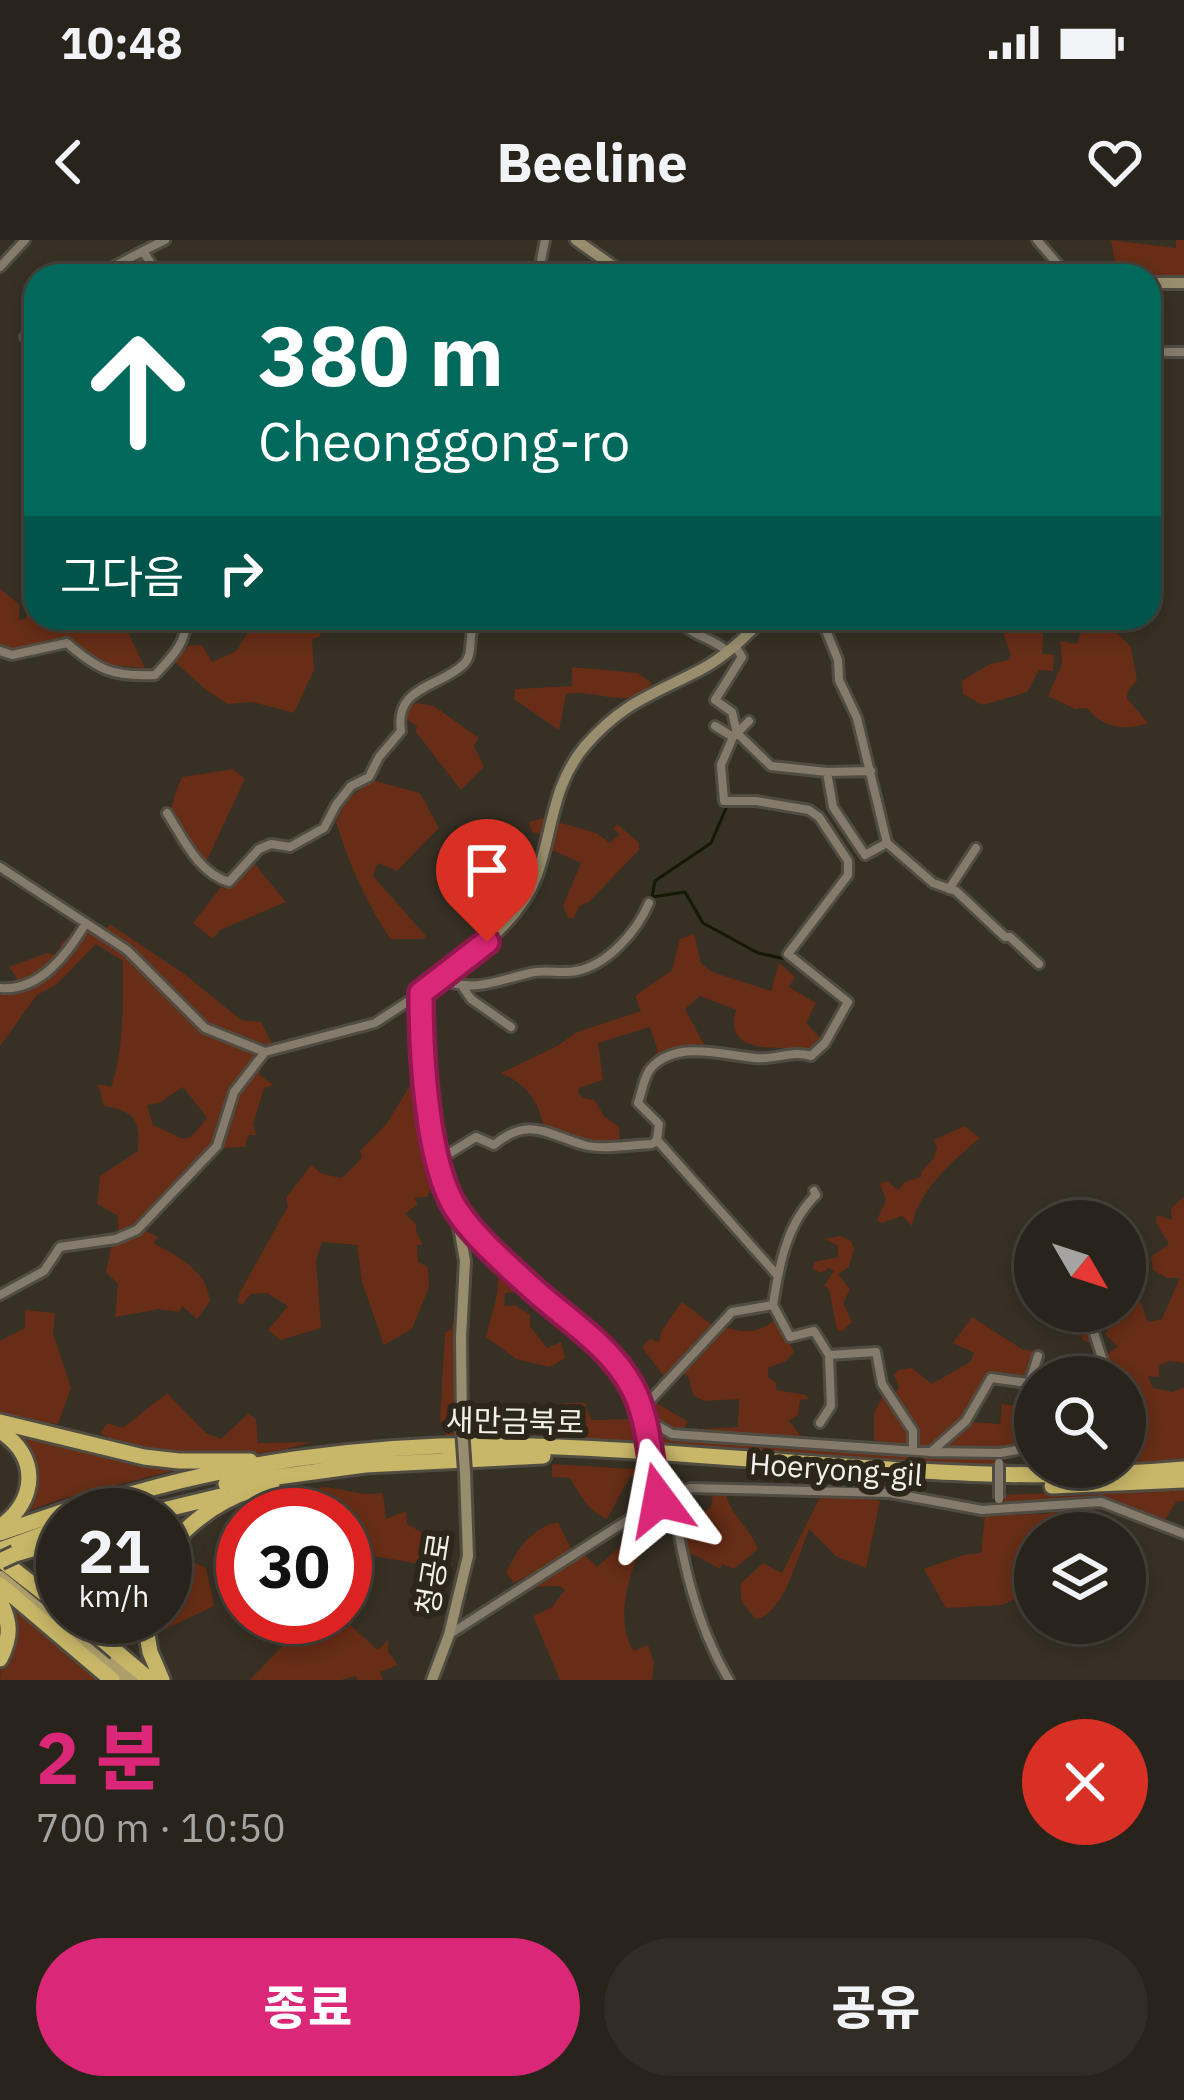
<!DOCTYPE html>
<html lang="ko">
<head>
<meta charset="utf-8">
<style>
  :root { --surface:#29241b; --page:#312c24; --text:#f1f3f6; --muted:#a5a4a3; --line:#45413a; --accent:#db2777 }
  body { margin:0; font-family:"IBM Plex Sans","Noto Sans KR",sans-serif; background:var(--page); color:var(--text); height:100vh; display:flex; flex-direction:column; font-size:45px; white-space:nowrap }
  * { box-sizing:border-box; margin:0 }
  p { font-size:39px; color:var(--muted) }
  .icon { flex:none; width:66px; height:66px; fill:none; stroke:currentColor; stroke-width:2; stroke-linecap:round; stroke-linejoin:round }
  .map { position:relative; height:1440px; overflow:hidden }
  .panel { display:flex; flex-direction:column; background:var(--surface); flex:1 }
  .panel>* { flex:none }
  .top-card { position:absolute; left:24px; top:24px; width:1137px; height:366px; border-radius:36px; box-shadow:0 6px 18px #0003,0 0 0 3px var(--line); background:#00695c; color:#fff; overflow:hidden }
  .needle { width:78px; rotate:129deg }
  .controls { position:absolute; left:1014px; top:960px; display:grid; gap:24px }
  .controls a { display:grid; place-items:center; width:132px; height:132px; border-radius:50%; background:var(--surface); box-shadow:0 6px 18px #0003,0 0 0 3px var(--line); font-size:60px }
  .speed { position:absolute; left:36px; top:1248px; display:flex; gap:24px; font-size:60px; font-weight:700; text-align:center }
  .speed>* { display:grid; place-content:center; width:156px; height:156px; border-radius:50%; background:var(--surface); box-shadow:0 6px 18px #0003,0 0 0 3px var(--line); line-height:1 }
  .speed small { font-size:30px; font-weight:400 }
  .speed .limit { border:18px solid #d22; background:#fff; color:#111 }
  .pin { position:absolute; display:grid; place-items:center; width:102px; height:102px; color:#fff; margin:-123px -51px; border-radius:50% 50% 50% 0; rotate:-45deg; box-shadow:0 0 12px #0007 }
  .pin .icon { rotate:45deg }
  .me { position:absolute; width:132px; margin:-66px; rotate:347deg; stroke-linejoin:round; filter:drop-shadow(0 0 9px #0008) }
  .turn { display:flex; align-items:center; gap:42px; height:252px; padding:0 36px; font-size:54px }
  .turn .icon { width:156px; height:156px; stroke-width:2.5 }
  .turn b { display:block; font-size:84px; line-height:102px }
  .then { display:flex; align-items:center; height:114px; padding:0 36px; background:#0003; gap:24px; font-size:45px }
  .round { display:grid; place-items:center; flex:none; width:126px; height:126px; border-radius:63px; background:var(--page) }
  .overview { display:flex; align-items:center; justify-content:space-between; height:204px; padding:0 36px }
  h1 { font-size:72px; font-weight:800; line-height:90px; color:var(--accent) }
  .primary-button { display:flex; gap:24px; margin-top:auto; padding:24px 36px }
  .primary-button a { flex:1; height:138px; border-radius:72px; background:var(--accent); color:#fff; font-size:48px; font-weight:800; line-height:138px; text-align:center }
  .primary-button a+a { background:var(--page); color:var(--text) }
  .status { display:flex; justify-content:space-between; align-items:center; height:84px; padding:0 60px; background:var(--surface); direction:ltr }
  .status svg { height:33px; fill:currentColor }
  header { display:flex; justify-content:space-between; align-items:center; height:156px; padding:0 36px; background:var(--surface); font-size:54px; font-weight:800 }
  .map>svg:first-child { display:block }
</style>
</head>
<body>
<div class="status"><b>10:48</b><svg viewBox="0 0 49 12"><path d="M0 12V9h3v3zM5 12V6h3v6zM10 12V3h3v9zM15 12V0h3v12zM26 1h20v11H26zM47 4h2v5h-2z"/></svg></div>
<header><svg class="icon" aria-label="back" viewBox="0 0 24 24"><path d="M15 5l-7 7 7 7"/></svg>Beeline<svg class="icon" aria-label="heart" viewBox="0 0 24 24"><path d="M12 20l-8-8c-3-5 5-10 8-4 3-6 11-1 8 4z"/></svg></header>
<div class="map">
<svg width="1184" height="1440" viewBox="0 0 1184 1440">
  <rect width="100%" height="100%" fill="#373024"/>
  <path fill="#672d16" fill-rule="evenodd" d="M1111,0L1176,8V0H1184V35L1111,36L1115,22Z
    M0,349L19,364V380L25,379L36,360V378H129L128,392L145,428L101,424L75,402L61,400L12,415L0,411Z
    M258,378H320L323,382L320,396L312,400L314,430L294,473L252,462L228,464L206,450L175,422L188,406L202,405L212,422L236,411Z
    M998,378H1044L1042,414L1054,415L1053,431L1039,430L1027,452L983,465L963,454L962,441L990,424L1009,420L1011,416Z
    M1086,378H1101L1131,407L1137,441L1128,450L1127,458L1148,483C1125,492 1101,487 1087,468L1075,469L1048,456L1062,424L1060,401L1077,404Z
    M572,427L637,433L652,443C632,473 596,448 566,454L559,490L514,459L515,449L572,446Z
    M411,462L434,466L479,498L474,506L484,527L461,550L416,492L417,486L403,477Z
    M233,529L245,539L206,622L226,636L222,647L228,648L246,627L255,624L286,662L220,690L213,699L193,683L221,647C176,610 156,595 182,537Z
    M372,540L420,553L439,588L397,631L378,623L373,636L426,696L423,699H390C365,659 350,627 336,582L345,562Z
    M544,578L596,593L610,603L620,594L613,589L617,584L639,603V610L589,662L579,666L574,678H568L563,666L581,623L550,609L551,597L532,592L529,582Z
    M111,685L187,736L241,780L261,782L273,806C229,799 200,780 166,752L201,790L267,817L256,824L261,829L259,835L274,845L264,848L253,884L256,895H248L245,907L223,908L214,903L134,986L119,993L118,976L97,964L100,936L138,911C140,880 135,871 104,866L98,844L111,847C124,809 123,764 123,721L96,704L57,744L37,755L0,806V749L14,752L22,746L9,727L47,713L59,715L61,703C77,692 94,696 111,685ZM183,847L207,878L191,897L183,899L153,885L147,865L159,863Z
    M694,694L701,723L712,732L771,751L779,723L795,737L789,747L816,763L806,783L821,799L810,809C782,806 722,817 736,770L700,756L685,769L706,808L665,815L644,833L640,830L658,811L650,787L598,803L603,840L579,848L578,853L583,858L594,860L604,876L619,887L620,901L591,904L543,884C536,856 526,845 501,833L557,806L577,792L641,771L635,756L672,730L680,699Z
    M421,842C422,855 422,869 424,882C429,907 444,931 427,957L414,958L418,964L405,974L416,984V992L423,1005H417L418,1022L428,1027L429,1047L412,1089L384,1105L362,1042L357,1005L322,1002L316,1020L321,1088L280,1100L268,1090L288,1066L267,1053L251,1054L242,1065L238,1062L239,1054L288,966L286,958L311,925L322,934L342,938L362,918L360,911L387,883L411,844Z
    M964,886L980,898C952,921 918,951 912,986L902,976L882,983L877,980L886,960L880,944L887,941L898,950L905,942L921,937V932L934,918L937,907L934,900Z
    M1184,957V1123L1169,1121L1159,1126V1137L1148,1136L1153,1148L1173,1152L1184,1147V1223L1125,1227V1137H1112L1105,1115L1118,1107L1105,1094L1114,1083L1094,1085V1105L1083,1100L1071,1079L1060,1076L1058,1071H1125V1056L1140,1061L1148,1082L1162,1079L1180,1038H1167L1153,1030L1151,1017L1169,1004L1156,983L1157,975L1172,980L1171,968Z
    M144,990L158,997L154,1003C180,1018 206,1030 210,1061L197,1079L182,1066L179,1072L159,1069L115,1077L118,1044L106,1032L112,1004Z
    M841,996L851,1001L854,1009L849,1027L838,1034L850,1049L843,1063L852,1082L842,1091L837,1090L829,1049L824,1046L834,1031L829,1028L821,1033L813,1029L814,1022L838,1017V1006L825,999Z
    M488,997C499,1007 510,1023 512,1038L504,1041L513,1046L514,1052L505,1053L504,1066L515,1065L530,1075V1086L547,1108L561,1102L565,1118L550,1127L516,1119L486,1097C490,1077 505,1044 494,1026C486,1014 480,1014 477,1000Z
    M682,1062L711,1084L665,1138L642,1107L650,1099L659,1102L662,1090Z
    M457,1065L458,1197L447,1198L440,1181L445,1092L451,1090Z
    M25,1070L55,1073L53,1094L71,1148L58,1184L0,1176V1101L25,1088Z
    M972,1077L1022,1109L1041,1113L1034,1139L1004,1132L999,1136L969,1182L1000,1184L1002,1164L1035,1169V1204L967,1210L880,1204L874,1199V1173L883,1156H894L899,1147L894,1135L898,1130L912,1128L932,1144L970,1122L974,1113L953,1103Z
    M777,1078L794,1112L786,1121L768,1128V1137L776,1142V1150L806,1155L809,1159L800,1160L798,1175L789,1181L805,1201L672,1190L653,1180L648,1170L655,1162L688,1182L683,1190L738,1187L739,1159L704,1161L693,1155L688,1136L680,1132L719,1086C744,1092 756,1096 777,1078Z
    M167,1153L206,1193L221,1199L249,1173L256,1180L258,1203L311,1202C257,1221 151,1224 100,1193L107,1183L123,1188Z
    M565,1163H588L585,1167L592,1180L631,1179L634,1189L641,1188V1202L548,1196L544,1178Z
    M9,1186L184,1228L61,1259L20,1274C52,1240 38,1214 9,1186Z
    M652,1190L670,1198L956,1219L996,1218V1232L667,1204L651,1195Z
    M552,1224L648,1230L649,1245L630,1236L607,1279C590,1273 579,1254 570,1238L552,1237Z
    M323,1247C348,1249 355,1256 383,1253L386,1279L406,1271L407,1284L439,1302L450,1322L445,1328L373,1316L362,1327L345,1323V1275L269,1273L268,1264Z
    M1184,1247V1261L1176,1262L1165,1280L1101,1259L1002,1267L1004,1255Z
    M725,1253C731,1275 750,1288 758,1309L734,1329L722,1324L720,1329L693,1314L688,1316L685,1284L711,1267L713,1254Z
    M828,1256H858L880,1261L866,1328L837,1317L809,1289C798,1314 785,1374 756,1379L742,1363L740,1344L763,1323L782,1333L819,1259Z
    M1067,1266L1092,1269L1107,1276L1109,1293H1035L1032,1349L1020,1350L1021,1357L1001,1365L946,1368L924,1329L963,1315L981,1313L985,1275L1047,1274Z
    M654,1276C638,1315 609,1373 634,1411L648,1405L654,1423L652,1440H560L533,1376L552,1367L565,1350L560,1346L535,1347L554,1336H547L584,1314L597,1327Z
    M558,1282L572,1311L514,1343L506,1333C518,1309 531,1288 558,1282Z
    M179,1316L206,1328L214,1366L151,1396L150,1377H165V1324Z
    M8,1360L103,1440H0Z
    M337,1383L350,1385L378,1410L388,1400V1412L398,1425L380,1432L383,1440H357L356,1436L341,1440H250L293,1395L302,1399Z"/>
  <g fill="none" stroke-linecap="round" stroke-linejoin="round">
    <path stroke="#151804" stroke-width="3" d="M727,566L711,603L655,641L652,657L685,652L703,683L758,713L790,720
      M811,738L837,760"/>
    <defs>
      <path id="street" d="M1037,0L1068,36
        M143,11L165,0
        M0,27L25,0
        M900,28L935,36
        M96,36L143,11L159,36
        M538,36L545,0
        M25,97L36,86
        M1149,112H1184
        M1149,128L1157,129
        M678,378C691,397 712,397 728,412
        M821,378L838,420L839,440L857,478L887,603L933,643L956,651L1005,697H1010L1039,724
        M736,407L742,417L715,460L732,472L737,493L771,526L827,532L871,531
        M0,411L12,415L67,403C98,430 113,437 155,435C170,419 189,401 185,378
        M715,486L733,497L749,481
        M733,497L721,525L724,561H756L809,570L819,577L848,621V635L788,714L848,762L825,803L811,816C793,810 775,820 755,818C724,815 678,800 652,827C644,835 642,852 638,863L659,884L657,900L778,1036
        M827,532L833,567L865,615L887,603
        M167,573C183,598 198,633 229,642L259,609L271,604L290,607L324,588L336,565L351,546L369,537L379,517L401,491C394,446 439,448 464,424C475,413 466,394 477,378
        M0,627L127,710L205,788L265,812
        M949,649L976,608
        M440,739C475,753 495,741 530,733C545,729 561,734 576,731C608,725 637,691 649,663
        M0,748C40,752 68,713 86,683
        M464,749L471,759L511,787
        M265,812L375,783L421,753
        M437,921L476,897L494,905C529,875 548,895 584,905C602,910 632,905 652,904L657,900
        M457,970L515,1032L618,1126L646,1179L672,1194L931,1212L1000,1213L1035,1207
        M1100,981L1101,979
        M0,1055L44,1031L60,1007L116,999L137,990L217,906L234,852L265,812
        M773,1065C779,1025 787,983 816,955L814,951
        M1087,1071L1108,1137
        M1030,1141L1038,1116
        M642,1169L732,1072L773,1065L790,1097L814,1091L829,1115L876,1112L882,1144L913,1191V1210
        M820,1183L831,1166L829,1115
        M931,1212L966,1181L991,1138L1035,1144
        M671,1253C683,1320 694,1381 729,1440
        M450,1394L659,1260L690,1248L890,1253L982,1270L1101,1262L1184,1294"/>
      <path id="secondary" d="M576,0L627,36
        M1149,43H1184
        M462,1188L461,1097L465,1021L456,969L436,921L426,863L421,753C462,721 518,687 537,635C553,590 552,545 585,506C622,463 652,455 700,430C725,417 744,398 764,378
        M432,1440L449,1395L468,1316L465,1232"/>
      <path id="primary" d="M0,1337L125,1440
        M116,1421L138,1440"/>
      <path id="highway" d="M0,1182L144,1217L179,1221H250
        M0,1191C40,1217 37,1260 0,1287
        M226,1244L365,1225L543,1216
        M1052,1246L1184,1240
        M67,1275C212,1222 378,1201 532,1206C749,1212 966,1249 1184,1229
        M142,1275L221,1256
        M0,1293L76,1267
        M0,1310L63,1287
        M165,1312C193,1278 228,1253 272,1245
        M15,1314L63,1300
        M0,1319L63,1368
        M0,1345L112,1440
        M0,1361C11,1383 11,1397 0,1419
        M75,1377L150,1440
        M144,1377L150,1412L162,1440"/>
    </defs>
    <use href="#street" stroke="#514c42" stroke-width="14"/>
    <use href="#secondary" stroke="#514c42" stroke-width="16"/>
    <use href="#primary" stroke="#514c42" stroke-width="18"/>
    <use href="#highway" stroke="#514c42" stroke-width="21"/>
    <use href="#street" stroke="#847b6d" stroke-width="8"/>
    <use href="#secondary" stroke="#988d6c" stroke-width="10"/>
    <use href="#primary" stroke="#ad9f6a" stroke-width="12"/>
    <use href="#highway" stroke="#c8b768" stroke-width="15"/>
    <defs>
      <path id="street-bridge" d="M645,1198L654,1240
        M999,1259V1223"/>
      <path id="secondary-bridge" d="M462,1188L465,1232"/>
      <path id="highway-bridge" d="M0,1321L15,1314"/>
    </defs>
    <use href="#street-bridge" stroke="#514c42" stroke-width="14" stroke-linecap="butt"/>
    <use href="#secondary-bridge" stroke="#514c42" stroke-width="16" stroke-linecap="butt"/>
    <use href="#highway-bridge" stroke="#514c42" stroke-width="21" stroke-linecap="butt"/>
    <use href="#street-bridge" stroke="#847b6d" stroke-width="8"/>
    <use href="#secondary-bridge" stroke="#988d6c" stroke-width="10"/>
    <use href="#highway-bridge" stroke="#c8b768" stroke-width="15"/>
  </g>
  <g fill="none" stroke-linecap="round" stroke-linejoin="round">
    <defs>
      <path id="route" d="M487,702L421,753C421,810 426,922 456,969C475,998 508,1026 533,1049C566,1079 609,1105 631,1145C650,1178 649,1222 659,1260"/>
    </defs>
    <use href="#route" stroke="#8e194d" stroke-width="30"/>
    <use href="#route" stroke="#db2777" stroke-width="21"/>
  </g>
  <g text-anchor="middle" stroke-width="12" stroke-linejoin="round" paint-order="stroke">
    <g font-size="30" fill="#f4efe8" stroke="#2d261a">
      <text transform="translate(515 1182) rotate(1)" y="10">새만금북로</text>
      <text transform="translate(836 1230) rotate(4)" y="10">Hoeryong-gil</text>
      <text transform="translate(434 1334) rotate(-81)" y="10">청공로</text>
    </g>
  </g>
</svg>
<div class="controls">
<a><svg class="needle" viewBox="-14 -14 28 28"><path d="M0-13l5 13h-10z" fill="#e53935"/><path d="M0 13l5-13h-10z" fill="#a5a4a3"/></svg></a>
<a><svg class="icon" aria-label="search" viewBox="0 0 24 24"><circle cx="10" cy="10" r="6"/><path d="M15 15l6 6"/></svg></a>
<a><svg class="icon" aria-label="layers" viewBox="0 0 24 24"><path d="M12 4l9 5-9 5-9-5zM3 14l9 5 9-5"/></svg></a>
</div>
<div class="speed"><div>21<small>km/h</small></div><div class="limit">30</div></div>
<div class="pin" style="left:487px;top:702px;background:#d93025"><svg class="icon" aria-label="arrive" viewBox="0 0 24 24"><path d="M6 21V4h12l-3 4 3 4H6"/></svg></div>
<svg class="me" style="left:659px;top:1260px" viewBox="-20 -20 40 40"><path d="M0-17L14 15 0 8-14 15z" fill="#db2777" stroke="#fff" stroke-width="4"/></svg>
<div class="top-card">
<div class="turn"><svg class="icon" aria-label="ahead" viewBox="0 0 24 24"><path d="M12 20V5M6 11l6-6 6 6"/></svg><div><b>380 m</b>Cheonggong-ro</div></div>
<div class="then">그다음<svg class="icon" aria-label="right" viewBox="0 0 24 24"><path d="M7 20v-9h11M14 6l5 5-5 5"/></svg></div>
</div>
</div>
<section class="panel">
<div class="overview"><div><h1>2 분</h1><p>700 m · 10:50</p></div><a class="round" style="background:#d93025;color:#fff"><svg class="icon" aria-label="close" viewBox="0 0 24 24"><path d="M6 6l12 12M18 6L6 18"/></svg></a></div>
<div class="primary-button"><a>종료</a><a>공유</a></div>
</section>
</body>
</html>
